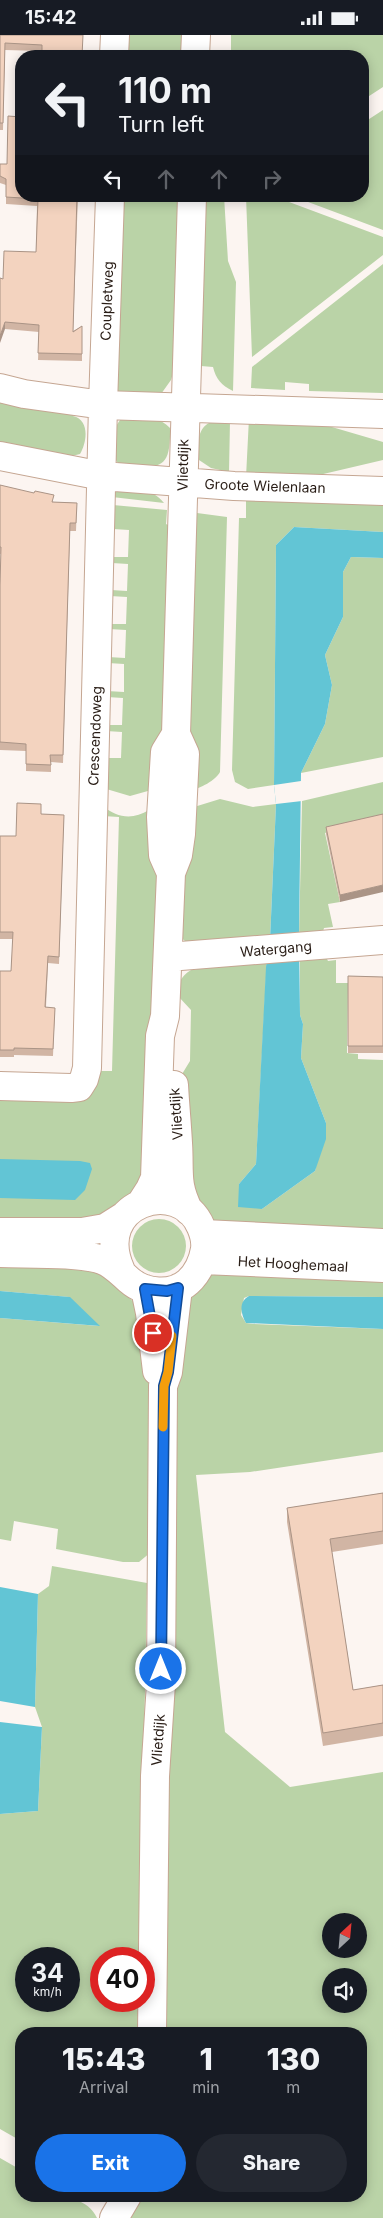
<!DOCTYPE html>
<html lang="en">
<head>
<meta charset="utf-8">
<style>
  :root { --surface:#171b24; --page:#242831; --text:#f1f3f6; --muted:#9ea1a6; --accent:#1a73e8 }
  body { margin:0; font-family:Inter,sans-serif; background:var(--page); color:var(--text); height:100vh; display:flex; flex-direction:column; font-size:19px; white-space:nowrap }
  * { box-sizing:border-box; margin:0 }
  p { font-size:16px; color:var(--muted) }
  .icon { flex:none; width:28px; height:28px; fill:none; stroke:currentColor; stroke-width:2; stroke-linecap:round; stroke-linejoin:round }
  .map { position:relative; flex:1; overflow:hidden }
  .drawer { position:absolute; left:15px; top:1992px; width:352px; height:175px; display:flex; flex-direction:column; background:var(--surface); border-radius:20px; box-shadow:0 2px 12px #0003 }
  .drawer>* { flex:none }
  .banner { position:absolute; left:15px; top:15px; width:354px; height:152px; border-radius:20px; box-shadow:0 2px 12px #0003; background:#171b24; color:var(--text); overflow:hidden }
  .needle { width:32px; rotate:26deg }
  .controls { position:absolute; left:322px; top:1878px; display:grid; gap:10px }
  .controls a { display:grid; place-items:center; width:45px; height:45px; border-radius:50%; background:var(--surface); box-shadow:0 2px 12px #0003; font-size:25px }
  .speed { position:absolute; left:15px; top:1912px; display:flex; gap:10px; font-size:25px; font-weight:700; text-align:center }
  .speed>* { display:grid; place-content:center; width:65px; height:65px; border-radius:50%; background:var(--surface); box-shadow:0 2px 12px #0003; line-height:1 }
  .speed small { font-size:12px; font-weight:400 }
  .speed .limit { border:8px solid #d22; background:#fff; color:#111 }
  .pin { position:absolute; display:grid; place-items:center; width:42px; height:42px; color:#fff; margin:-21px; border:2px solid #fff; border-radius:50%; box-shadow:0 1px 5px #0007 }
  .me { position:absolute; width:55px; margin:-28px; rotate:0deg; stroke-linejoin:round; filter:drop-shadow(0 0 4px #0008) }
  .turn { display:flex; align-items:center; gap:18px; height:105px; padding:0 20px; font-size:22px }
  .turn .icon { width:65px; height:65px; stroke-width:2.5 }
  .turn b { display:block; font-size:35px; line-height:42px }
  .lanes { display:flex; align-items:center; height:48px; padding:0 20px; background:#0003; justify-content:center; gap:25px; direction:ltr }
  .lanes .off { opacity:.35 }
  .eta { display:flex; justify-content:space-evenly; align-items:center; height:85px; text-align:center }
  .eta b { font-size:30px; font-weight:800; line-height:35px }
  .button { display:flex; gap:10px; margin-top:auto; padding:10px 20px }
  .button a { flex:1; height:58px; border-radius:30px; background:var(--accent); color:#fff; font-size:20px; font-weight:800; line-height:58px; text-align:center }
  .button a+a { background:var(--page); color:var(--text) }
  .status { display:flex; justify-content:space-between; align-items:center; height:35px; padding:0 25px; background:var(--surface); direction:ltr }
  .status svg { height:14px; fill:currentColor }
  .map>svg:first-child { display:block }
</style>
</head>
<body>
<div class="status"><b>15:42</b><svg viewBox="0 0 49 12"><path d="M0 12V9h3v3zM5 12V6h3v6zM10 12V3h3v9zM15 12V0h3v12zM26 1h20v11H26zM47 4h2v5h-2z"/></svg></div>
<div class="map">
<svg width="383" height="2183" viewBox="0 0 383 2183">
  <rect width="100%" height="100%" fill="#fcf5f1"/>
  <path fill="#bad3a7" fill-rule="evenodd" d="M128,0H186V21H127Z
    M231,0H383V52L363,65L362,21H231Z
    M383,75V195L292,161H362L363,88Z
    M123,161H181L176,328L171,345L161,359L130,363L118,356L117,332Z
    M201,161H224L228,226L236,247L233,356C221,350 216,344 213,332L201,331L199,327Z
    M246,161H273L383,202V220L252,322Z
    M383,229V358L309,356V349L285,347V355L251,353L252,332Z
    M0,361L74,375L73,381C90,385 87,407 80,419L72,421L71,427L0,413Z
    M123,382C140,382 157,379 170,393C171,437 159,432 121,432C108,419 110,394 123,382Z
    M249,383L308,385L383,407V425L302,444L246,442Z
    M214,386H230L229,437L211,433L199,425C198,409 196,391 214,386Z
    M118,451C136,454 152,453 164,468L112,462Z
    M246,463L383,468V497L294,492L276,510L274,750L248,754L235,747L232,735L239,483H246Z
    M113,470L167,475L166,489L170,491L163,690L155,754L130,761L103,753L104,723H121L122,697L106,696V690H122L123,663L107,662V656L124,657V629L108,628V622L125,623L126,595L109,594L110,589H126L127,562L110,561L111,555L127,556L128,529L112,528V522H128L129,495L113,494Z
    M197,478L227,482L220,737C216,745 200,754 190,755L187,699L192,492H196Z
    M351,522L383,523V722L301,738L325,689L332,650L325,620L343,582V537Z
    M383,747V779L325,798L340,867L328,869L333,892L324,893L322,900L299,902L302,766Z
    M220,764L253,772L276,769L270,905L191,911L179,901L181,831L194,772Z
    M103,771C117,783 133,785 149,775L158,826L148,1136L133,1157L89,1189L0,1188V1060L96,1036H112L119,782L103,781Z
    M300,922H326L328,926L336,925V948H348L347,1018L358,1019V1024L383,1025V1201L211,1187L192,1162L179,1044L190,1026L191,975L178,961C178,948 180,942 191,935L267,924L256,1129L239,1149L262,1174L315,1136L326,1088L301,1023L303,989L300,980Z
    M132 1211a27 27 0 1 1 54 0a27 27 0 1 1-54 0Z
    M0,1225L98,1233L142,1275L155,1378L151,1517L139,1527H123L56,1514L58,1494L14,1486L11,1506L0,1504V1283L99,1291L69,1262L0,1256Z
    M214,1237H383V1262L249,1261L244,1263L241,1280L246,1288L253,1289L383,1294V1417L250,1437L196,1440L225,1697L290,1752L383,1737V2183H126L138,2161H361V1999H161L175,1364L188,1268L201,1250ZM331,1886H359V1914H331ZM331,1941H359V1969H331Z
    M52,1531L147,1548L140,1924H101V1966H139L138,1999H21V2106L0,2094V1779L38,1776L42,1692L35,1672L38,1559L49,1551ZM26,1924H69V1966H26Z
    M0,2123L21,2135V2161C46,2161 85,2156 97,2183H0Z"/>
  <path fill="#62c5d5" d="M294,492L383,497V523L351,522L343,537V582L325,620L332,650L325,689L301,738L299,902L300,980L303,989L301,1023L326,1088V1104L315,1136L262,1174L238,1172L239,1149L256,1129L266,932L270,905L276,769L274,750L276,510Z
    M0,1124L80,1126L90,1128L92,1134L85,1155L75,1165L0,1163Z
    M0,1256L70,1262L100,1291L0,1283Z
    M249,1261L383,1262V1294L246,1288C241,1279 238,1267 249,1261Z
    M0,1552L38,1559L35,1672L0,1666Z
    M0,1687L42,1692L38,1776L0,1779Z"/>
  <path fill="#fcf5f1" d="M301,746L302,766L276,769L274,750Z"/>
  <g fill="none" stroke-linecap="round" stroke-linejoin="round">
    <defs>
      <path id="minor" d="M114,21L115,0
        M195,21L196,0
        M0,353L24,359L103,370L383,379
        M0,421L102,441L234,451L383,456
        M171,838L163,820L161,782L165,717L176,699
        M168,922L383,905
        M174,1050C175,1069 177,1089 178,1108C180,1137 175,1148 189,1176
        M0,1051L71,1053L79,1052L84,1044L87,1033L103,370L110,161
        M141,1168L150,1154L155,1143L160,1001L165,981L171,838L178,820L181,799L185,719L176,699L192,161
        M0,1197H82L105,1193L124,1181
        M204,1199L383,1208
        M0,1218C27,1219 79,1217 102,1225C113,1229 121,1238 129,1245C145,1259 172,1261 188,1247C198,1238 203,1226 205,1214C206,1206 204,1199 201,1192C179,1140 90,1168 121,1236
        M203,1225L383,1233
        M145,1254L150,1278L157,1336
        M152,1999L155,1741L161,1648L163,1351L168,1337L178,1253
        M114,2183L127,2161"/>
    </defs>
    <use href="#minor" stroke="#c5a692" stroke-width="30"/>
    <use href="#minor" stroke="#fff" stroke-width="28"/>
  </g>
  <path fill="#d1b5a4" d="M0,0H83L42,16L5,15L3,95H0Z
    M0,129L78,161L73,296L82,291V326L38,325L39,297L5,294L3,244L36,217L37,171L6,169V150L0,148Z
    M0,450L54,467L77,468L76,496H70L63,728L51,727V737L26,736V716L0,715V550L1,519H0Z
    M41,779L64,780L59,929L48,928L46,972L55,973L53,1021L14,1020V1022H0V936H11L13,904H0V801H16Z
    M383,779L340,867L326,799V792Z
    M348,941L383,942V1018H348Z
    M383,1458V1509L332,1517L353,1655L383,1650V1701L323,1711L287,1487V1473Z"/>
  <path fill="#aa9486" d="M5,287V294L0,308V301Z
    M383,850V857L340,867V860Z"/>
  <path fill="#f3d3bf" stroke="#aa9486" d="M0,0H83L82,21H42V10L5,8L3,88H0Z
    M8,81L21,82V161H77L73,297L82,291V319L38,318L39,290L5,287L0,301V243L3,244L4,216L36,217L38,164L6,162V144L0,141V129H7Z
    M0,450L34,458L35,456L54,460L52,467L77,468L76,488H70L63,720H50L51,730L26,729V709L0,707V550L1,512H0Z
    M17,768L41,769V779L64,780L59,922L48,921L45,972L55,973L53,1014L14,1013V1015H0V936H11L13,897H0V801H16Z
    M383,779V850L340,860L326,792Z
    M348,941L383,942V1011H348Z
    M383,1458V1496L330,1504L353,1655L383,1650V1688L323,1698L287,1473Z"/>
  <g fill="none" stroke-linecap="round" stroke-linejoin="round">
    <defs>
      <path id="route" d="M153,1298L145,1254L167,1256L178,1253L168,1337L164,1351L161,1634"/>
    </defs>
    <use href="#route" stroke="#114b97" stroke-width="12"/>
    <use href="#route" stroke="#1a73e8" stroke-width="9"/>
    <path stroke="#f59e0b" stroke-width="9" d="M163,1392L164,1351L168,1337L172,1301"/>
  </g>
  <g text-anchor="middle" stroke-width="5" stroke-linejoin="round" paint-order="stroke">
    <g font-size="14" fill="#281c15" stroke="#fff">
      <text transform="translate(107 266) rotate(-88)" y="5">Coupletweg</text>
      <text transform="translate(183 430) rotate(-89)" y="5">Vlietdijk</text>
      <text transform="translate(265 451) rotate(2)" y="5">Groote Wielenlaan</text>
      <text transform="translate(95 701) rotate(-88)" y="5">Crescendoweg</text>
      <text transform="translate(276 914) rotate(-5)" y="5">Watergang</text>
      <text transform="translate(176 1079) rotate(-94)" y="5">Vlietdijk</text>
      <text transform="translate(293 1229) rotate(3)" y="5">Het Hooghemaal</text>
      <text transform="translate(158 1705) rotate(-86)" y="5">Vlietdijk</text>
    </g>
  </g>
</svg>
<div class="controls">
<a><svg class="needle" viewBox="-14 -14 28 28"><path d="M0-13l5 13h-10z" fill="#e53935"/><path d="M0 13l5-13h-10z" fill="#9ea1a6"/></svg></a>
<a><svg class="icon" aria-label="sound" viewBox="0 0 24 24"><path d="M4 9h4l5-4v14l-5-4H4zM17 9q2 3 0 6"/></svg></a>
</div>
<div class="speed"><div>34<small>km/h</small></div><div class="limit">40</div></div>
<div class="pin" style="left:153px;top:1298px;background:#d93025"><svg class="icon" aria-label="arrive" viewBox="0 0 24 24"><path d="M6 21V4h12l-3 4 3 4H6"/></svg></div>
<svg class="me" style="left:161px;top:1634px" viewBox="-20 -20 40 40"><circle r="17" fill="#1a73e8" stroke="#fff" stroke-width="3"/><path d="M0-11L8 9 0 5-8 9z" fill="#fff"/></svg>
<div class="banner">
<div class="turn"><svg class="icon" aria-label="left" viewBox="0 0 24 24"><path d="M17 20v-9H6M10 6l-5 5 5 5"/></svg><div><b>110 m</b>Turn left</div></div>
<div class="lanes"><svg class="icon" aria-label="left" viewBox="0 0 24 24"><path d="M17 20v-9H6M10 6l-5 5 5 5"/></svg><svg class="icon off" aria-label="ahead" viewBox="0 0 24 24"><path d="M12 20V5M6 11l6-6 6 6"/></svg><svg class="icon off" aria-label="ahead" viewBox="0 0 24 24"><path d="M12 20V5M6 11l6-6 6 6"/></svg><svg class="icon off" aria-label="right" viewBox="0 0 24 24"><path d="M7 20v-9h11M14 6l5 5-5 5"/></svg></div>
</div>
<section class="drawer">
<div class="eta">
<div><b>15:43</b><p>Arrival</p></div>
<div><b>1</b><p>min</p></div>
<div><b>130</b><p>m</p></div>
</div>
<div class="button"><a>Exit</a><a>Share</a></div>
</section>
</div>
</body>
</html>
